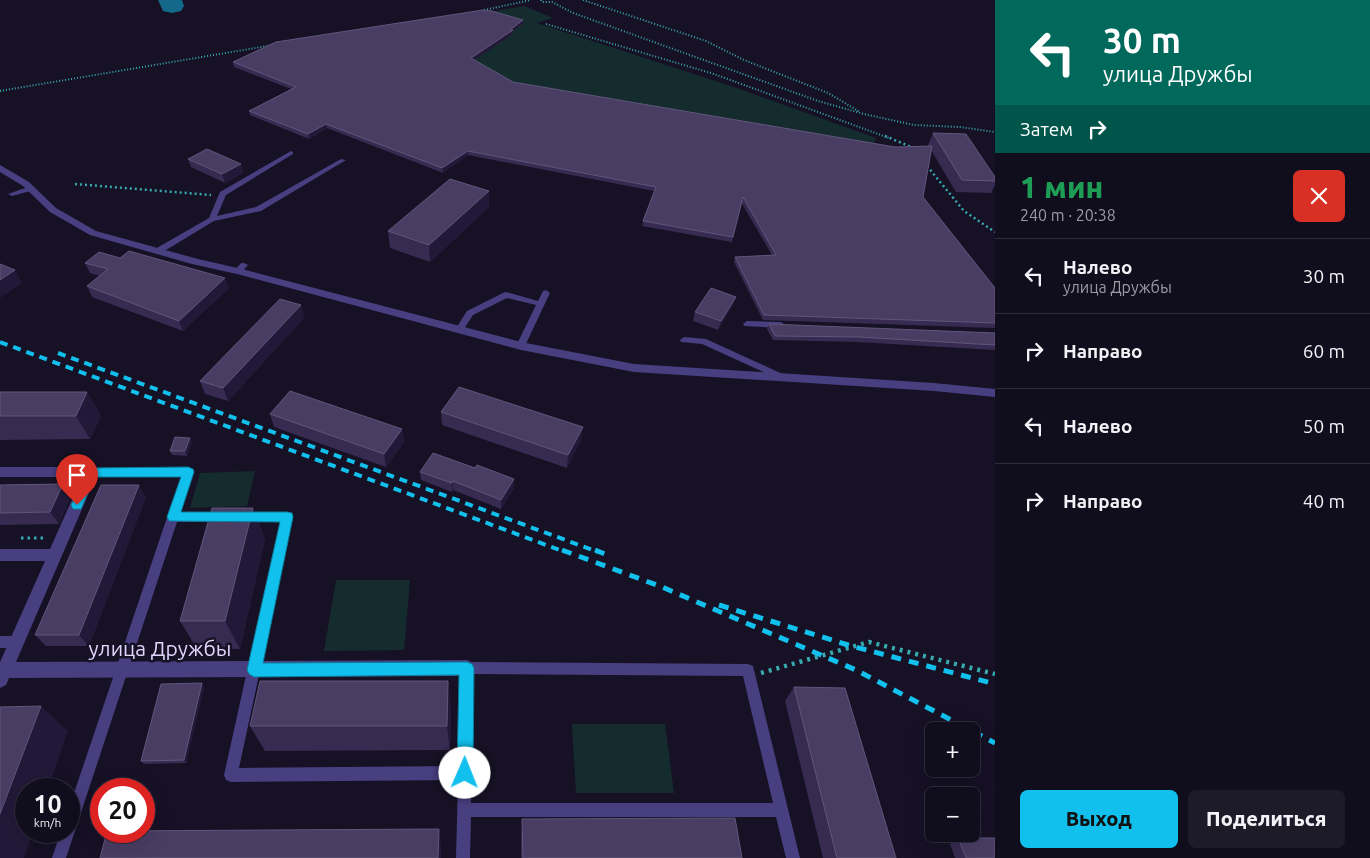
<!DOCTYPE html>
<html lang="ru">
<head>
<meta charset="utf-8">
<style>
  :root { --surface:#100d1c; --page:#1e1b29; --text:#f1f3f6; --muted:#9c9ca3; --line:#302d3b; --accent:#12c0ed }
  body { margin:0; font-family:Ubuntu,sans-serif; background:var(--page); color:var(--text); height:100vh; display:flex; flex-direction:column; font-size:19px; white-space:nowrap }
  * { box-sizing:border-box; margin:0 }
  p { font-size:16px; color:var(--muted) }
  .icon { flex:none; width:28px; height:28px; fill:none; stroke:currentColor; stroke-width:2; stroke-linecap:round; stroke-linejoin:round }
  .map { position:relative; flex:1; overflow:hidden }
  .drawer { display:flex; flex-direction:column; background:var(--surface); width:375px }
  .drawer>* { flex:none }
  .banner { background:#00695c; color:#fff; overflow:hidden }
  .buttons { position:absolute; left:925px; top:722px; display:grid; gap:10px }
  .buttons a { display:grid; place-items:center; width:55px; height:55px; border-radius:8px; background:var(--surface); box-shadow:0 5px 20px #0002,0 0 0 1px var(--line); font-size:25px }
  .speed { position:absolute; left:15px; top:778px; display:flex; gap:10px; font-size:25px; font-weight:700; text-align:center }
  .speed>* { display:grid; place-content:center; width:65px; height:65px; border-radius:50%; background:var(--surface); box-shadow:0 5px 20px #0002,0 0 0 1px var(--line); line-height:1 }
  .speed small { font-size:12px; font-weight:400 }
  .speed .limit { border:8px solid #d22; background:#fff; color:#111 }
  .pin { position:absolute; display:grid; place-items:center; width:42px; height:42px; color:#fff; margin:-51px -21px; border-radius:50% 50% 50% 0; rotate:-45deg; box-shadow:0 0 5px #0007 }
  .pin .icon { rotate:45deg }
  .me { position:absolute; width:55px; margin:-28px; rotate:1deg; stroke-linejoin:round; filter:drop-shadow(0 0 4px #0008) }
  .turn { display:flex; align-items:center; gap:18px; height:105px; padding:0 25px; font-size:22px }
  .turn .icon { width:65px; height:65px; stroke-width:2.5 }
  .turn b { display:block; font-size:35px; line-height:42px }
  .then { display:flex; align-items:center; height:48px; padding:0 25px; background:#0003; gap:10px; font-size:19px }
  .round { display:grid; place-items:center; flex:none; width:52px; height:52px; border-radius:8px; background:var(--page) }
  .overview { display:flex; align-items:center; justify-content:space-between; height:85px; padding:0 25px }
  h1 { font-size:30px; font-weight:800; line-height:38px; color:#1e9e55 }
  .action { display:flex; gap:10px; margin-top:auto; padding:10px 25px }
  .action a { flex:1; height:58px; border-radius:8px; background:var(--accent); color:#111; font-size:20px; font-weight:800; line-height:58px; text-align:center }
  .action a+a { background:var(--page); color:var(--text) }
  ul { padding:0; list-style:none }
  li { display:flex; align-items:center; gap:15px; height:75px; padding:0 25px; border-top:1px solid var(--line) }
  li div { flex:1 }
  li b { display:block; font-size:19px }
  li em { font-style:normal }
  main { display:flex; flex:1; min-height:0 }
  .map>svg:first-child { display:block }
</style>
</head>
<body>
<main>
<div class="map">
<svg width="995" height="858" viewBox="0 0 995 858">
  <rect width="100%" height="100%" fill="#161125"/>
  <path fill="#142c2e" d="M524,6L553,18L537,23L737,88L876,138L871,148L513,86L471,62L495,46L483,13Z
    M255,471L247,506L190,508L200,473Z
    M336,580H410L404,650L324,651Z
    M572,724H665L674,793H576Z"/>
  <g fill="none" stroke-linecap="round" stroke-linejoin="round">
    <path fill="#146889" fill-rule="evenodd" d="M158,0H182L184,6L181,11L172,13L163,11Z"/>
    <path stroke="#38a9af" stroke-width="2" stroke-dasharray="1 2" stroke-linecap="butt" d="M541,0L542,2H552L573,13L818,101L864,114L914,125L960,127L995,132
      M583,0L706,41L744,60L828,93L860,112
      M484,10L531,0
      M546,24L714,74L889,138
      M0,91L273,45"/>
    <path stroke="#38a9af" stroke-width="2.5" stroke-dasharray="2 3" stroke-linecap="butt" d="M885,136L914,148
      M927,166L964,211L995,232
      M75,184L211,195"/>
    <path stroke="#38a9af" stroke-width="3" stroke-dasharray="2.5 4" stroke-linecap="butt" d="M21,538H47"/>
    <path stroke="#38a9af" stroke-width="4.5" stroke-dasharray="3 5" stroke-linecap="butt" d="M761,673L869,642L995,674"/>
    <path fill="#483f80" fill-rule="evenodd" d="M291,151L293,152V154L226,195L217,216L256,207L341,159L346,160L261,211L214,221L161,253H155V249L209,218L220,192Z
      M31,186L35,188L34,190L12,196L8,194Z
      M241,263H244L248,265L241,273H235L234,271Z
      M546,290L550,293L524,348H518L516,346L536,305L507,298L473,315L462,332L459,333L455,330L467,311L503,293L506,292L538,301L543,291Z
      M747,321L781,322L785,325L781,328L744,326L743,324Z
      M684,337L706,339L787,376L789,378L784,381L781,380L702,344L681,342L680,340Z
      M91,468L192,469L193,472L180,512H222L226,514L228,517L226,520L222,522H177L66,858H52L61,831H69V808L181,476H91L87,475L86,472L87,469Z
      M244,512H287L291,514L293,517L239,768L458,766L461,668L462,664L467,662L748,664L753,666L754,670L800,858H786L776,817H471L470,858H456L458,780L231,782L226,780L224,775L280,522H244L240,520L238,517L240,514ZM473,674L743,676L773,803H471Z
      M0,636H17L21,638L23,642L21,646L17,648H0Z"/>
    <path fill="#483f80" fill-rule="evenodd" d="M0,165L29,182L56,208L96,231L198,259L242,269L521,342L634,364L934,383L995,389V397L934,391L634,372L521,350L237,274L192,264L90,235L50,212L23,186L0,172Z
      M0,467H91L96,468L98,472L16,662L467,660L473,663L475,668L473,673L467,676L9,678L6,685L0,688V662L45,561H0V549H50L82,477H0Z"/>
    <path stroke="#12c0ed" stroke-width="4" stroke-dasharray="8 6" stroke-linecap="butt" d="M0,342L565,552
      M58,353L598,552"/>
    <path stroke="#12c0ed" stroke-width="5" stroke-dasharray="10 8" stroke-linecap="butt" d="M562,550L662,587L856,670L995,743
      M595,550L605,554
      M719,605L848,645L995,684"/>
  </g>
  <path fill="#372b51" d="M523,20V24L513,31V34L474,60L513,82L895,147L928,146V145L933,133L995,177V185L991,193L956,192L931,150L923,197L995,288V328L763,320L734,262L735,257L772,255L741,202L732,242L642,226L643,221L654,191L468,155L443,173L327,128L309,139L250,115L249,111L291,89L234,67L233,62Z
    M188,159L241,164L243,173L225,183L191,167Z
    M489,207L430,262L390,248L388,231Z
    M85,263L229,288L183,331L92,297L87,286L100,276L90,273Z
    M301,305L304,318L228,401L205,394L200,381Z
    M733,305L718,330L693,321L695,312Z
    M769,324L995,333V350L856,342L773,340L767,329Z
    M0,392H87L101,416L90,439L0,440Z
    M441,412L581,440L567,468L442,425Z
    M270,414L402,429L404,442L386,467L274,427Z
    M192,442L187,456L172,455L170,451Z
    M420,472L514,488L501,509L453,490L452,492L421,480Z
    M63,484L71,496L59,524L0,525V485Z
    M146,497L89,646H46L35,635Z
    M253,508L265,539L240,649H197L180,621Z
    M202,683L204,687L186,763L144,764L141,761Z
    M794,687L896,858H823L785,701Z
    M451,707L450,750L265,751L250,726Z
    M522,819L742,858H521V839Z
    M958,838L995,858H955L950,844Z"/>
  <path fill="#221938" d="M523,20V24L513,31V34L471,62V58Z
    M326,124L327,128L309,139L308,134Z
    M468,151V155L443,173L442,168Z
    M241,164L243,173L225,183L222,174Z
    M489,191V207L430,262L429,245Z
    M15,270L22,283L0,298V280Z
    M225,278L229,288L183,331L179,321Z
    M736,297L733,305L718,330L721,321Z
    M301,305L304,318L228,401L223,388Z
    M87,392L101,416L90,439L76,416Z
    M583,427L581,440L567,468L568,455Z
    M402,429L404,442L386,467L384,454Z
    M190,438L192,442L187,456L185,451Z
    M514,479V488L501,509V500Z
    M453,481V490L452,492V483Z
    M63,484L71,496L59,524L50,512Z
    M139,485L146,497L89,646L79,635Z
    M253,508L265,539L240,649L225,621Z
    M448,681L451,707L450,750L447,726Z
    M202,683L204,687L186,763L184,760Z
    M41,706L68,731L48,789H26V831H33L24,858H0V814Z
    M439,829L441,844V858H438Z"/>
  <path fill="#493d63" stroke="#60567b" d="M483,10L492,11L523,20L510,30H513L471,58L513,82L895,147L932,146L923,197L995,288V323L764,315L735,257L776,255L743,197L733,237L643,221L656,187L468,151L442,168L326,124L308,134L249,111L296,87L233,62L276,42Z
    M933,133L966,134L995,177V181L962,180Z
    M207,149L241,164L222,174L188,159Z
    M450,179L489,191L429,245L388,231Z
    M129,251L225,278L179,321L87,286L108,269L85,263L99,252L120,258Z
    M0,264L15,270L0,280Z
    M711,288L736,297L721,321L695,312Z
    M280,299L301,305L223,388L200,381Z
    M769,324L995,333V345L858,337L775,336Z
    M459,387L583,427L568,455L441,412Z
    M290,391L402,429L384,454L270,414Z
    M0,392H87L76,416H0Z
    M175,437L190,438L185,451H170Z
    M433,453L475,468L477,465L514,479L501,500L453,481L452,483L420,472Z
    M63,484L50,512L0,513V485Z
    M101,485H139L79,635H35Z
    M212,508H253L225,621H180Z
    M260,681H448L447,726H250Z
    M202,683L184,760L141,761L161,684Z
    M794,687L845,688L896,858H837Z
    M41,706L0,814V707Z
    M735,818L742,858H523L522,819Z
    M439,829L438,858H100L107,831Z
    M958,838H995V858H966Z"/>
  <path fill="#12c0ed" stroke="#0c7d9a" d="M188,467L193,469L194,472L181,512H287L292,513L293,517L263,663L467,662L472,664L474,668L473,773L470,779L465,781L459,779L457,773L459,675L254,677L249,674L247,670L280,522L169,521L167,517L181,477H95L81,509H73L71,505L87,469L91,468Z"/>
  <g text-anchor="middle" stroke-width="5" stroke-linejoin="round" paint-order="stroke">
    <g font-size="21" fill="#dfd7fc" stroke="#161125">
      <text x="160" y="656">улица Дружбы</text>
    </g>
  </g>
</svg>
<div class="buttons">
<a>+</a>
<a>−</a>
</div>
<div class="speed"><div>10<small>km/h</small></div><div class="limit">20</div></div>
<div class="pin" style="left:77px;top:505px;background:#d93025"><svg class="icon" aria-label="arrive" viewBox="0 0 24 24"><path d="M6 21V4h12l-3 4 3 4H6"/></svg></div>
<svg class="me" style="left:465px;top:773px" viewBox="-20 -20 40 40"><circle r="19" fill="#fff"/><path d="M0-13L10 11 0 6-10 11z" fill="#12c0ed"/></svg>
</div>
<section class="drawer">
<div class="banner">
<div class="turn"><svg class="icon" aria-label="left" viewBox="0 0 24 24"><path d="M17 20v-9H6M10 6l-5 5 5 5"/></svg><div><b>30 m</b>улица Дружбы</div></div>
<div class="then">Затем<svg class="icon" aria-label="right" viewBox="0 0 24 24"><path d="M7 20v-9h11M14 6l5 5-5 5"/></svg></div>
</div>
<div class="overview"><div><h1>1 мин</h1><p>240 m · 20:38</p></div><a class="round" style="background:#d93025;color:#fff"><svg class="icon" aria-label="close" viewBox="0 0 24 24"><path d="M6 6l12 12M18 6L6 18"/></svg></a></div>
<ul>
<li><svg class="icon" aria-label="left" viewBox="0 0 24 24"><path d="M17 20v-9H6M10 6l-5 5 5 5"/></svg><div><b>Налево</b><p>улица Дружбы</p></div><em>30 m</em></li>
<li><svg class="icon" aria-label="right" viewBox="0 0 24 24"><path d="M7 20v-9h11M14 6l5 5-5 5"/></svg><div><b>Направо</b></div><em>60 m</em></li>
<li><svg class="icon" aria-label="left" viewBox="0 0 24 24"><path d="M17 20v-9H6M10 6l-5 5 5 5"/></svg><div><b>Налево</b></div><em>50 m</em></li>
<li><svg class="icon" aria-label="right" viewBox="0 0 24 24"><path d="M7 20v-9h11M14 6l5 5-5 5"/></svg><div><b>Направо</b></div><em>40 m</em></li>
</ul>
<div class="action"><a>Выход</a><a>Поделиться</a></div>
</section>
</main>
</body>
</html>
